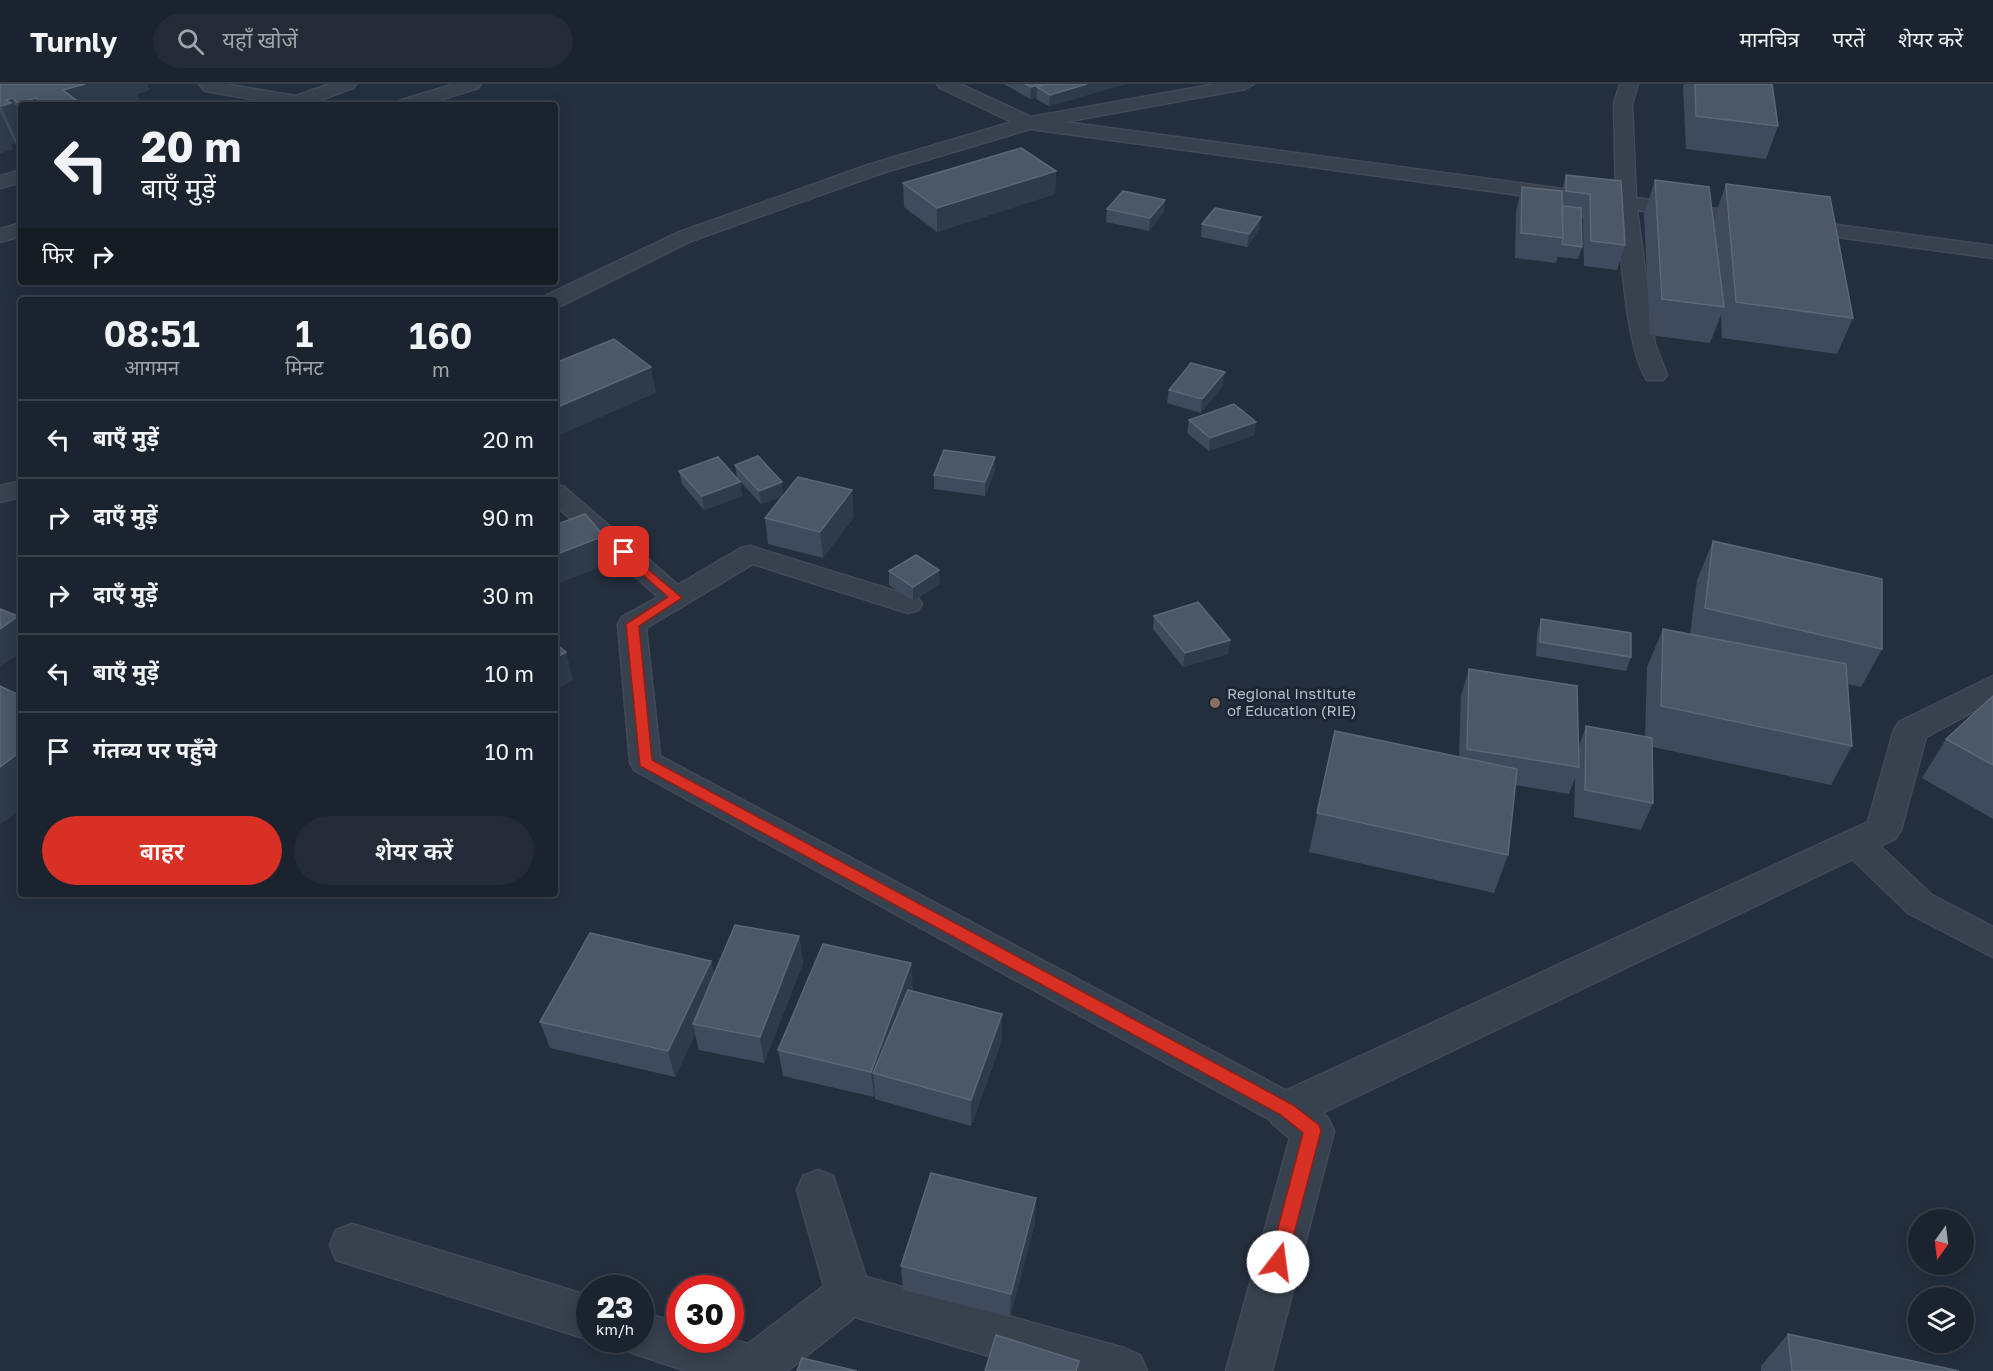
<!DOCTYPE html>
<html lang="hi">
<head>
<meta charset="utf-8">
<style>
  :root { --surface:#1b232e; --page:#242b36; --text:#f1f3f6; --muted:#a0a4aa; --line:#39404a; --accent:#d93025 }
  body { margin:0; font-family:"Golos Text","Noto Sans Devanagari",sans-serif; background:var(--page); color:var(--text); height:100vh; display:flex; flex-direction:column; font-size:22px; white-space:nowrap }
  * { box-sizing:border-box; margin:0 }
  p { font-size:20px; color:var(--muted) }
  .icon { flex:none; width:33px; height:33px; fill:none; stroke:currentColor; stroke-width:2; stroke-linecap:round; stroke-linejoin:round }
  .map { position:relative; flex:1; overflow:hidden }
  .drawer { position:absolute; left:18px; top:213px; width:540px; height:600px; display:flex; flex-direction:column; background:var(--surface); border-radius:6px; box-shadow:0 3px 15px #0003,0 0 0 2px var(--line) }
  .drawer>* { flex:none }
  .top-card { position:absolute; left:18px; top:18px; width:540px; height:183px; border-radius:6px; box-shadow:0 3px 15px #0003,0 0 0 2px var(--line); background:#1b232e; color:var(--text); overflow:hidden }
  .needle { width:39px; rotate:194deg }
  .fabs { position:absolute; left:1908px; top:1125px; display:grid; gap:12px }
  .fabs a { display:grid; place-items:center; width:66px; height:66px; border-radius:50%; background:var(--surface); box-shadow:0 3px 15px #0003,0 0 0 2px var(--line); font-size:30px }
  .speed { position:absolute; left:576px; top:1191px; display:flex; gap:12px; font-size:30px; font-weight:700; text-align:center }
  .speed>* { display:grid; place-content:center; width:78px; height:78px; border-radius:50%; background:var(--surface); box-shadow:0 3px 15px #0003,0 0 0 2px var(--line); line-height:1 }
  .speed small { font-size:15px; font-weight:400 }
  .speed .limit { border:9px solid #d22; background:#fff; color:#111 }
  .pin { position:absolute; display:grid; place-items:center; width:51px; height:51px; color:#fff; margin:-26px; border-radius:12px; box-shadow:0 3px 9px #0006 }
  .me { position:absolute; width:66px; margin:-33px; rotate:15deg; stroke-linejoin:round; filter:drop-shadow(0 0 4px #0008) }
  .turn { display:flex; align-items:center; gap:21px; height:126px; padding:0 24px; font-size:27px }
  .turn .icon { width:78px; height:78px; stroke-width:2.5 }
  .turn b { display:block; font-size:42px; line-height:51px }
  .then { display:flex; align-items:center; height:57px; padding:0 24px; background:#0003; gap:12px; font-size:22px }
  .eta { display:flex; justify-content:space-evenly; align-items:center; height:102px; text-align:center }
  .eta b { font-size:36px; font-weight:600; line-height:42px }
  .button { display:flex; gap:12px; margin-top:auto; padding:12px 24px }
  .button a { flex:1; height:69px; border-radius:36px; background:var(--accent); color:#fff; font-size:24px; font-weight:600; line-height:69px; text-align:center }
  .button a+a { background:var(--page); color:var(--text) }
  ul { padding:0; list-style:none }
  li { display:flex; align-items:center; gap:18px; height:78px; padding:0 24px; border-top:2px solid var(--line) }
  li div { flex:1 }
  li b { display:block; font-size:22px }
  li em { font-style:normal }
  header { display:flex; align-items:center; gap:36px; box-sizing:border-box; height:84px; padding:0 30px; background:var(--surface); border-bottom:2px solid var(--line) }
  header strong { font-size:28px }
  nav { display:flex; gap:33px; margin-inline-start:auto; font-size:21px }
  .search { width:420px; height:54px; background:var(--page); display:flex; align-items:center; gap:15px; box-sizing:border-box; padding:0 21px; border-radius:33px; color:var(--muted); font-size:22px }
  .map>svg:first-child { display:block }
</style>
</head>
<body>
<header>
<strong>Turnly</strong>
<div class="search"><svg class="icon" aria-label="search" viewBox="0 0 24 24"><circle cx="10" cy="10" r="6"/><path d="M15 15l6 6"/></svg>यहाँ खोजें</div>
<nav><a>मानचित्र</a><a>परतें</a><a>शेयर करें</a></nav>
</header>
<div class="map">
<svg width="1993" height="1287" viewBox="0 0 1993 1287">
  <rect width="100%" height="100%" fill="#242f3e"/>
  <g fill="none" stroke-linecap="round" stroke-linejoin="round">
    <defs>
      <path id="service" d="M199,0H225L296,12L330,0H356L353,4L320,16L328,21H287L211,8L205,7Z
        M454,0H481L478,4L423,21H396L399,17Z
        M937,0H960L1031,33L1216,0H1254L1245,5L1064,38L1616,112L1614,20L1620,0H1638L1632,20L1636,114L1993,162V174L1637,126L1655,260L1667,291L1663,296H1647C1626,265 1621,164 1616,124L1030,45L882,89L691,157L563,221L555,223V216H544L547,211L677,149L868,81L1012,38L940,4Z
        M21,86V98L0,104V92Z
        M21,139V152L0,158V145Z
        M21,397V413L0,418V402Z
        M555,400L564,403L678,501L741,464L750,462L918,514L922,520L918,526L908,529L753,480L646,544L660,672L1300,1014L1306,1026L1300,1038L1287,1042L1274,1038L634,686L630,678L618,540L622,533L658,513L555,421Z
        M1855,746L1866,749L1932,811L1993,843V873L1908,829L1844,767L1839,758L1844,749Z"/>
      <path id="minor" d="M1993,592V617L1926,653L1901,746L1895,755L1322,1029L1328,1034L1334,1047L1272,1287H1226L1290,1054L1272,1039L1266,1026L1272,1013L1868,738L1894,646L1899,638Z
        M818,1086L833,1092L866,1193L1124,1264L1140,1271L1147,1287H1042L855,1233L787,1287H686L624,1266L619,1256H640V1228L680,1239V1256L730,1255L748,1260L824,1202L797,1106L803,1092Z
        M352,1140L590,1212V1256H592H590L336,1176L330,1161L336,1146Z"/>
    </defs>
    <use href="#service" stroke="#414a57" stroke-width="3"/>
    <use href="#minor" stroke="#414a57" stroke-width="3"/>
    <use href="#service" fill="#38414e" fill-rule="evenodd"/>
    <use href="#minor" fill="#38414e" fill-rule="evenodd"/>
  </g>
  <path fill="#3f4b5c" d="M0,0H149H147L149,6L137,10L141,20L136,21H21V63H20L15,59L11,60L13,65L0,69Z
    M1004,0H1125L1049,22L1036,15L1037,13L1030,15Z
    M1684,0H1772L1778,42L1766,75L1686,65L1683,3Z
    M1056,87L1055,110L937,148L904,123L903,99Z
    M1566,91L1621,97L1625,161L1617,186L1584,182L1583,134H1581L1582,163L1578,175L1558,173V171L1556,179L1515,174L1516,127L1522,103L1562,107Z
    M1655,96L1714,145V135L1726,100L1853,234L1837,270L1722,254L1721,231L1710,259L1650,251L1644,131Z
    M1107,125L1164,128L1149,147L1106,138Z
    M1202,140L1259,146L1247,163L1201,153Z
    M1223,301L1201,329L1167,319L1169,306Z
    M1189,336L1256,338L1254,351L1209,367L1187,349Z
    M995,373V387L985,412L934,405V391Z
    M735,381L783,411L854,433L823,474L768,460L765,434L782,412L761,420L737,394Z
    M679,387L740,398L742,412L704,426L682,400Z
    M1713,457L1882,565L1861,603L1847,600L1852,662L1831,701L1653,663V719L1641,746L1574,733L1575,694L1569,710L1515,701L1508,771L1494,809L1309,768L1335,647L1459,673L1461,612L1469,585L1579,662L1586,642L1645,653L1647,583L1663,545L1690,550L1697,496Z
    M889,487L940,500L913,517L889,501Z
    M1154,532L1230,556L1228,570L1183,583L1153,545Z
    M1541,535L1631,573L1626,587L1536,572L1537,549Z
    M1993,612V735L1922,694L1946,655Z
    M799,852L803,879L764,979L699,966L695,950L675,993L550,964L540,938L711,877L714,890Z
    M913,905L912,907L1002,956L971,1042L875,1015V1010L874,1013L783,992L778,966Z
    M1035,1139L1010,1233L903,1206L901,1182Z
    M1788,1250L1959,1287H1761V1282Z"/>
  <path fill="#2f3b4b" d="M30,0H71L72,4L85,0H149H147L149,6L137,10L141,20L136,21H70L65,10L40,17L36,14L39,21H21V26L18,19L36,14Z
    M1043,0H1062L1037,3V13L1030,15L1031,3Z
    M1087,0H1125L1049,22L1050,11Z
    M12,14L21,33V63H20L1,22L6,16Z
    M0,27L15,59L11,60L13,65L0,69Z
    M1056,87L1055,110L937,148V124Z
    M1165,116L1164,128L1149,147L1150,134Z
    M1261,133L1259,146L1247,163L1249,150Z
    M651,283L656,309L555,353V324Z
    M1225,288L1223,301L1201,329L1202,315Z
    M1256,338L1254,351L1209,367L1210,354Z
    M995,373V387L985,412V398Z
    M740,398L742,412L704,426L702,412Z
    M782,398L783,412L761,420L759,407Z
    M852,406L854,433L823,474L820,448Z
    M604,452L610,479L555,501V471Z
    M939,486L940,500L913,517V503Z
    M18,532L21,537V568L0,583V545Z
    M1230,556L1228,570L1183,583L1185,569Z
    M566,568L573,596L555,606V574Z
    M21,667V725L0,741V683Z
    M799,852L803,879L764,979L760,953Z
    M711,877L717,903L693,940L695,950L675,993L668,967Z
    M911,879L913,905L882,991L873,989L875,1010L874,1013L871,988Z
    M1002,930V956L971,1042V1016Z
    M1036,1114L1035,1139L1010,1233L1011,1210Z"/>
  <path fill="#4b5868" stroke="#5c6777" stroke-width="1.5" d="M0,0H85L63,6L80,19L75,21H45L36,14L18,19L12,14L6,16L11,19L1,22L0,21Z
    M1025,0H1043L1031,3Z
    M1048,0H1087L1050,11L1037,3Z
    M1695,0H1772L1778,42L1696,32Z
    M1021,64L1056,87L937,124L903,99Z
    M1566,91L1621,97L1625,161L1591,157L1590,110L1566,107Z
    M1655,96L1709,103L1724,223L1662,215Z
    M1726,100L1830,113L1853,234L1736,218Z
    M1522,103L1562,107L1563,154L1521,149Z
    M1123,107L1165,116L1150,134L1107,125Z
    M1562,122L1581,124L1582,163L1562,160L1563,154Z
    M1215,124L1261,133L1249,150L1202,140Z
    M614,255L651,283L555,324V279Z
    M1191,279L1225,288L1202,315L1169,306Z
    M1234,320L1256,338L1210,354L1189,336Z
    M944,366L995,373L985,398L934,391Z
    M758,372L782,398L759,407L735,381Z
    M718,373L740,398L702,412L679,387Z
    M798,393L852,406L820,448L765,434Z
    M585,430L604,452L555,471V441Z
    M1713,457L1882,495V565L1705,524Z
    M916,471L939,486L913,503L889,487Z
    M1198,518L1230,556L1185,569L1154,532Z
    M0,525L18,532L0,545Z
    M1541,535L1631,549V573L1540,558Z
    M1663,545L1846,580L1852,662L1661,622Z
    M555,559L566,568L555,574Z
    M1469,585L1577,602L1579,683L1467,665Z
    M0,602L21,612V667L0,683Z
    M1993,612V681L1946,655Z
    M1586,642L1652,654L1653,719L1585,706Z
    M1335,647L1517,685L1508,771L1317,729Z
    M735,841L799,852L760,953L693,940Z
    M590,849L711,877L668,967L540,938Z
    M823,860L911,879L871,988L778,966Z
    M908,906L1002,930L971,1016L873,989Z
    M931,1089L1036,1114L1011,1210L901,1182Z
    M1788,1250L1959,1287H1792Z
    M996,1251L1079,1277L1076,1287H985Z
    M802,1274L857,1287H797Z"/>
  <path fill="#d93025" stroke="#8d1f18" stroke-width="1.5" d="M624,465L682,514L639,542L652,676L1293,1021L1319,1041L1321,1047L1285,1184L1278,1186L1272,1184L1269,1178L1303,1049L1281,1031L640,682L626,540L668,513L620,471L618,468Z"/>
  <circle fill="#8d6e63" stroke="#1d2633" stroke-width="2" cx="1215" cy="619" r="6"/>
  <g text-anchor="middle" stroke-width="6" stroke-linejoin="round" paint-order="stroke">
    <g font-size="15" fill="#b4bcc9" stroke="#1d2633" text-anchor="start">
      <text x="1227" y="615">Regional Institute<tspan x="1227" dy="17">of Education (RIE)</tspan></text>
    </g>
  </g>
</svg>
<div class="fabs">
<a><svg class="needle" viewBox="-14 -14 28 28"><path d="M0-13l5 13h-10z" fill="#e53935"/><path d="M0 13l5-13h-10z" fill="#a0a4aa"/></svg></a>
<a><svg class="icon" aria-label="layers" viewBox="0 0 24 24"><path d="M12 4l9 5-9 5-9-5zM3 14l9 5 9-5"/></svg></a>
</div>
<div class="speed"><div>23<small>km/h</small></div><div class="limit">30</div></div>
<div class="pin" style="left:624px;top:468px;background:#d93025"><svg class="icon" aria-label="arrive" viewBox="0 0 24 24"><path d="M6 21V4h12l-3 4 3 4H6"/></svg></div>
<svg class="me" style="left:1278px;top:1178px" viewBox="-20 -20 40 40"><circle r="19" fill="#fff"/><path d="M0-13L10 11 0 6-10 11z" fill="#d93025"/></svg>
<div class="top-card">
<div class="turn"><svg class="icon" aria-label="left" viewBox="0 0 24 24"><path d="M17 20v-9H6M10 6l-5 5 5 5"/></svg><div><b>20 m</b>बाएँ मुड़ें</div></div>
<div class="then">फिर<svg class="icon" aria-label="right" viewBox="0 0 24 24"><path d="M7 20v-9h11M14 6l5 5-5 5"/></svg></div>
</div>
<section class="drawer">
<div class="eta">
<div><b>08:51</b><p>आगमन</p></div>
<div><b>1</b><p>मिनट</p></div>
<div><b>160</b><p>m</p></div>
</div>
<ul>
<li><svg class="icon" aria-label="left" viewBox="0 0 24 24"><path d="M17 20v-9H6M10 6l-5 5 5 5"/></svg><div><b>बाएँ मुड़ें</b></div><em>20 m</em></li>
<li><svg class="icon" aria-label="right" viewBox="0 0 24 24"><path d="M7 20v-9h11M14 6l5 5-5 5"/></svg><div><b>दाएँ मुड़ें</b></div><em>90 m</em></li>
<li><svg class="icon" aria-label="right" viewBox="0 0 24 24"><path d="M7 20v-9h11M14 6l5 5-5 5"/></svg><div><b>दाएँ मुड़ें</b></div><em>30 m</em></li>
<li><svg class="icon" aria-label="left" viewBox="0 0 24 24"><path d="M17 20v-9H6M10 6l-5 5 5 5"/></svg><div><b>बाएँ मुड़ें</b></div><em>10 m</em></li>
<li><svg class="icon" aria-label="arrive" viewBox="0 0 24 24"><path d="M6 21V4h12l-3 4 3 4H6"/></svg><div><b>गंतव्य पर पहुँचे</b></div><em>10 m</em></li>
</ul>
<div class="button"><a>बाहर</a><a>शेयर करें</a></div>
</section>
</div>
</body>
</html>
